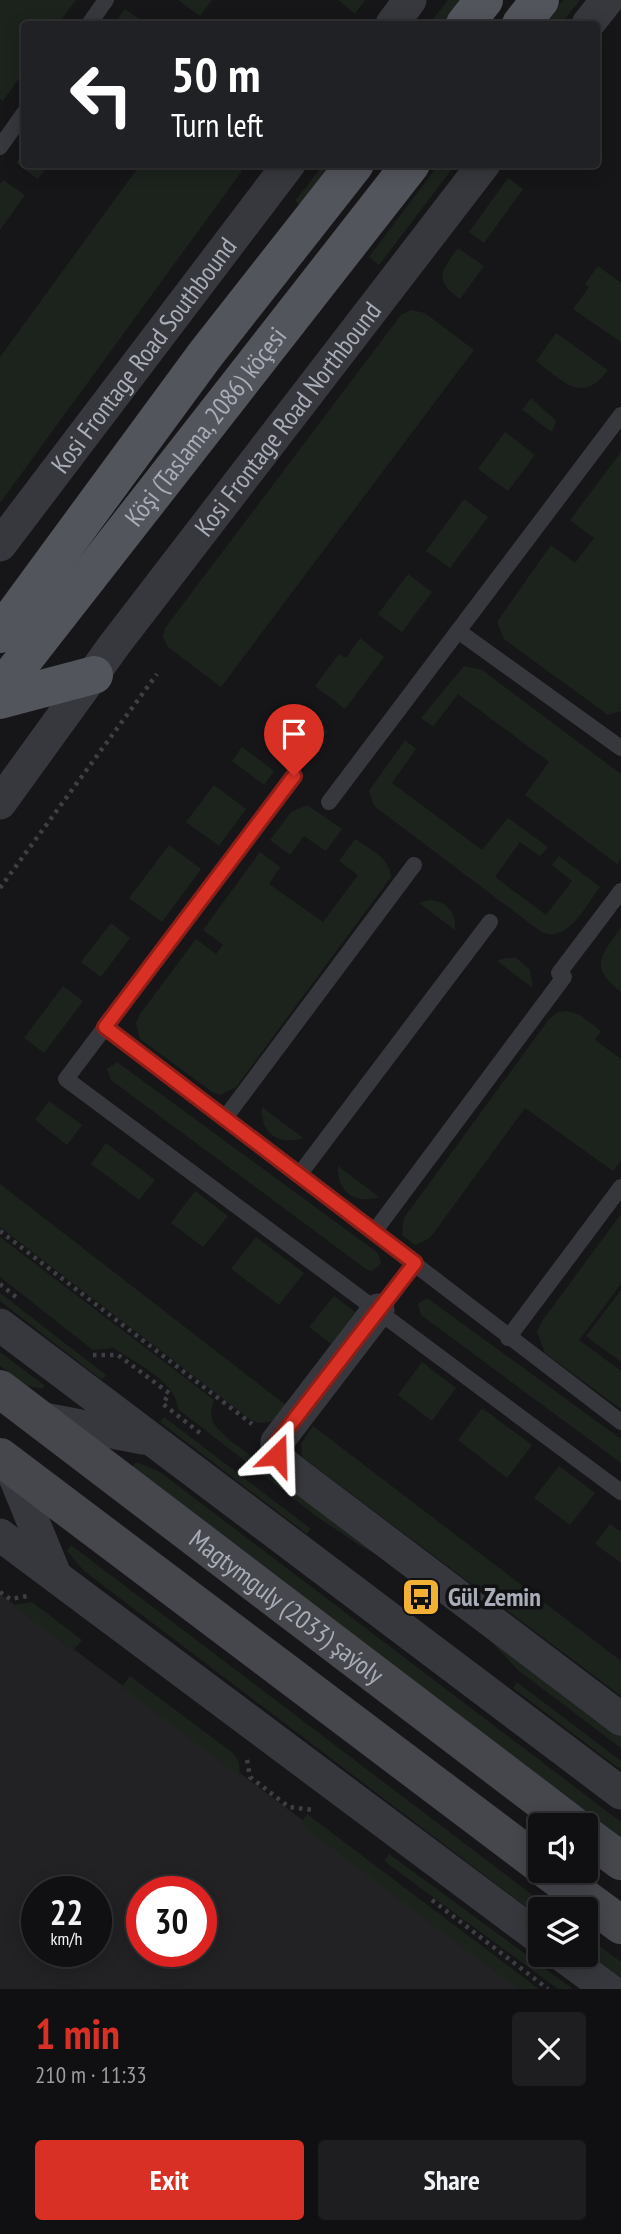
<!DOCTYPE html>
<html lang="en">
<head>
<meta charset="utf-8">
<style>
  :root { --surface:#101012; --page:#1e1e20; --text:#f1f3f6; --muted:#9c9d9f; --line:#303032; --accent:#d93025 }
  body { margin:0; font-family:"PT Sans Narrow",sans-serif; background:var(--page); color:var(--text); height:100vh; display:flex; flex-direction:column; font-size:26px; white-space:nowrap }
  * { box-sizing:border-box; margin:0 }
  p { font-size:23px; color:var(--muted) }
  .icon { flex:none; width:38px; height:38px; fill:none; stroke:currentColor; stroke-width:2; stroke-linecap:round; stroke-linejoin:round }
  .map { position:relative; height:1989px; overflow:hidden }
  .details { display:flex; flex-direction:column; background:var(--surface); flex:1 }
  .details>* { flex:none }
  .banner { position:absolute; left:21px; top:21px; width:579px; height:147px; border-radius:7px; box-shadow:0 4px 18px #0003,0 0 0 2px var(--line); background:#202124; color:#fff; overflow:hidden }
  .controls { position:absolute; left:528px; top:1813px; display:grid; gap:14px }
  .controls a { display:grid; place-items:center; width:70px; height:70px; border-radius:7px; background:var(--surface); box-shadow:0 4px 18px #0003,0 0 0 2px var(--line); font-size:35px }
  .speed { position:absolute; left:21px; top:1876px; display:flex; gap:14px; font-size:35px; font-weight:700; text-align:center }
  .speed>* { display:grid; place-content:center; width:91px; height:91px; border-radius:50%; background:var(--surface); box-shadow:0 4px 18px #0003,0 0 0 2px var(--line); line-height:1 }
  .speed small { font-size:18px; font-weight:400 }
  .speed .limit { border:10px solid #d22; background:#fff; color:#111 }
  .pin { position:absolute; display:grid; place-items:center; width:60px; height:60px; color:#fff; margin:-72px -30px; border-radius:50% 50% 50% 0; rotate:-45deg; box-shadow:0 0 7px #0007 }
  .pin .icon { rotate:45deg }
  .me { position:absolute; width:77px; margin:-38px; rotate:22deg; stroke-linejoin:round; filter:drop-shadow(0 0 5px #0008) }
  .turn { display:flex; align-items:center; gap:24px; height:147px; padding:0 35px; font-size:32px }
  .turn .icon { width:91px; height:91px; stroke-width:2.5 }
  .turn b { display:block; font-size:49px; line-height:60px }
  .round { display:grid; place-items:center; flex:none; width:74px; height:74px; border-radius:7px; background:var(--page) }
  .summary { display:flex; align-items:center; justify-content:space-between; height:119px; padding:0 35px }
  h1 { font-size:42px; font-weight:800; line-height:52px; color:var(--accent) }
  .button { display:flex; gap:14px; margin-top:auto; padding:14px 35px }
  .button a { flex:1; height:80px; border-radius:7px; background:var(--accent); color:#fff; font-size:28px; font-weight:800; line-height:80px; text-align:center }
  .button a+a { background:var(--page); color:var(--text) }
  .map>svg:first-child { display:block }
</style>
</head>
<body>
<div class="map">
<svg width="621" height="1989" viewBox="0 0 621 1989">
  <rect width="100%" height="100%" fill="#161618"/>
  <path fill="#222225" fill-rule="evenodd" d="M0,1594L16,1606L529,1989H0ZM37,1892H96V1951H37ZM142,1892H201V1951H142Z"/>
  <path fill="#1c231d" d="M0,0H76L58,24H24V71L3,101L0,99Z
    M178,0H212L200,16Z
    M338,0H365L355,14Z
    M448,0H465L446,24H429Z
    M563,0H580L561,24H545Z
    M125,9L146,24H114Z
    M24,151V164L48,165L38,179L16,163Z
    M439,164L455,165L379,265L369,257Z
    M140,165H232L242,171L0,503V357Z
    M323,165H340L306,210L295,201Z
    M508,178L523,189L484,243L469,232Z
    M3,180L25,195L0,230V184Z
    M458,248L484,266L460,299C433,280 441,271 458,248Z
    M598,266L621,283V342L573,309L589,287L585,284Z
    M411,310L425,313L474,350L221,687L168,647L163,637L165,628L401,315Z
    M556,333L608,370C582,406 562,380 536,361Z
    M531,398L556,421L552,432L522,410Z
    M505,432L535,455L508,491L478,469Z
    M621,452V711L608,715L504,639L497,622L551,545L575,563L594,538L570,520Z
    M464,499L488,517L450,568L426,551Z
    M408,574L432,592L402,632L378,614Z
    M360,638L384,657L345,709L315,686L339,654L346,658Z
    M464,666L482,670L621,774V859L617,864L525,795L549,762L458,694L433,727L421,718Z
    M298,709L328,731L307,758L277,736Z
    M405,740L416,749L392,783L482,850L508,818L548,847L540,856L520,842L495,877L546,915L572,881L552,865L559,856L600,887C586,905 567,946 540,931L374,806L369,791Z
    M242,747L274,771L264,785L232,761Z
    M214,785L246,809L219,846L186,822Z
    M307,805L342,829L326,851L304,836L290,855L270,840L291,812Z
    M355,839C370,849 390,858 391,877L236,1087L220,1095L212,1092L140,1039L136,1023L140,1014L196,939L216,954L223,945L203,930L260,852L280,867L269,884L323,922L358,875L339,861Z
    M169,845L201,869L162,922L129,898Z
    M428,900C446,901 456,911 455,930L419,903Z
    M111,923L130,938L101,977L81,962Z
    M621,928V992C589,967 600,956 621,928Z
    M506,958H516L530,970L533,988L497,961Z
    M63,986L83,1001L44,1053L24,1038Z
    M567,1011L580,1015L601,1031L595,1040L621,1059V1161L613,1171L525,1108L430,1238L415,1245L402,1235L404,1218L549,1019L558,1012Z
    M117,1062L378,1253L381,1264L372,1271L366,1269L111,1080L107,1069Z
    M49,1101L82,1125L67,1145L35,1120Z
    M262,1107L303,1138C279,1146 260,1133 262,1107Z
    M106,1143L155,1180L139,1200L91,1164Z
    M338,1166L379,1197C355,1205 337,1192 338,1166Z
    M0,1184L287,1406L275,1421L259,1423L251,1420L0,1227Z
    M195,1191L228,1216L203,1247L171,1223Z
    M621,1214V1284L579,1340L621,1371V1409L545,1353L537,1332L542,1321Z
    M0,1237L214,1400C207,1420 214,1425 228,1439L496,1632L621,1730V1748L519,1671L461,1610L392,1563L359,1545L316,1516L178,1409C177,1382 134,1362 114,1348L93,1350L0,1277Z
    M256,1237L304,1273L279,1305L231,1269Z
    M621,1290V1362L586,1336Z
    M0,1293L106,1375L102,1380L0,1301Z
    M334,1296L355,1312L331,1344L309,1327Z
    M427,1298L621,1439V1463L421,1315L418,1304Z
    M0,1352L44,1385L43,1389L26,1385L0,1366Z
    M422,1362L456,1388L432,1421L398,1395Z
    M482,1408L532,1445L507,1478L458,1440Z
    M164,1417L311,1529L307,1534L160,1422Z
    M313,1426L621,1661V1696L302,1457L301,1444Z
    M136,1462L160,1472L621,1822V1838L131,1468Z
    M559,1466L595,1493L570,1525L534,1498Z
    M610,1524L621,1532V1563L595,1544Z
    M71,1545L551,1909H541V1918L84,1571L67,1551Z
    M32,1602L82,1640L73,1651L12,1605Z
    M130,1676L233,1753L239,1762L240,1776L122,1687Z
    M517,1682L621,1761V1770L513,1688Z
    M307,1814L539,1989H518L300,1824Z
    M389,1854L573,1989H558L384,1861Z
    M586,1936L621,1962V1979L586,1952Z"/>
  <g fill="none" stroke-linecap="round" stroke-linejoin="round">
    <path stroke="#3d3f44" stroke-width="4.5" stroke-dasharray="3.5 5" stroke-linecap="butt" d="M0,888L157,674
      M0,1231L252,1424
      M0,1284L16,1297
      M93,1355H118L169,1393L163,1404L200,1433
      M0,1592L10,1599L28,1596
      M247,1760L250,1777L289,1807L314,1810
      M432,1900L548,1989"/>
    <path stroke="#37383d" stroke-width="16" d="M89,24L106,0
      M0,147L24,113
      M458,631L621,748
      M294,776L66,1079L621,1492
      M329,802L621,415
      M559,973L621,891
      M105,1027L621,1422
      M225,1118L414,865
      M299,1175L490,922
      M374,1232L564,977
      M378,1310L414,1263
      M508,1338L621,1187"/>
    <g stroke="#37383d" stroke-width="33">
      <path d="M392,24L410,0"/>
      <path d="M588,24L607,0"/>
      <path id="s1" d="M0,545L289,164"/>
      <path id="s2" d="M0,803L115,644L484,164"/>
      <path d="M378,1310L277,1442V1456L286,1466L621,1719"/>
      <path d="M0,1325L621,1793"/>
      <path d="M39,1418L143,1438"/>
      <path d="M10,1465L55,1575"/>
      <path d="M0,1535L541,1939"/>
      <path d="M562,1955L608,1989"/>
    </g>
    <g stroke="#45474d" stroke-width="38">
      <path id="s3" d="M0,1389L573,1825"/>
      <path d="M0,1457L541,1865"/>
      <path d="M586,1835L621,1861"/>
      <path d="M548,1871L621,1925"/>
    </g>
    <g stroke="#53555c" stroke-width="38">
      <path d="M465,24L484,0"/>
      <path d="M521,24L540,0"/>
      <path d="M0,634L205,355L355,164"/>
      <path id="s4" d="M0,690L411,164"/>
      <path d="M0,700L94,675"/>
    </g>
  </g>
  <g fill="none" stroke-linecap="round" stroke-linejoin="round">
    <defs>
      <path id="route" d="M277,1455V1442L415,1263L105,1027L294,776"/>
    </defs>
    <use href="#route" stroke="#8d1f18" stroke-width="18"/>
    <use href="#route" stroke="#d93025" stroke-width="12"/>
  </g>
  <defs>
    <symbol id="bus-square" viewBox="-11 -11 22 22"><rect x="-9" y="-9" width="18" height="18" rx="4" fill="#f2b134" stroke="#111113"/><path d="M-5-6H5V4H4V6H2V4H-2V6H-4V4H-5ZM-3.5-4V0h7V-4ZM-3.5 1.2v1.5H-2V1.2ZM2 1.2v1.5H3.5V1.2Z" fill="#111"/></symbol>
  </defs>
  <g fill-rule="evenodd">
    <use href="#bus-square" x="399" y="1575" width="44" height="44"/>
  </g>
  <g text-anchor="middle" stroke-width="7" stroke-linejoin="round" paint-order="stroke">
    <g font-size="26" fill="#a8adb8" stroke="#111113">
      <text dy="9" stroke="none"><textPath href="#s1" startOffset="238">Kosi Frontage Road Southbound</textPath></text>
      <text dy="9" stroke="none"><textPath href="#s2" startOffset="480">Kosi Frontage Road Northbound</textPath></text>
      <text dy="9" stroke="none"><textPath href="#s4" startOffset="334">Köşi (Taslama, 2086) köçesi</textPath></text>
      <text dy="9" stroke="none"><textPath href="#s3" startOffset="360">Magtymguly (2033) şaýoly</textPath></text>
    </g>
    <g font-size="26" font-weight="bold" fill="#a8adb8" stroke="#111113" text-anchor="start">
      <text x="448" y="1606">Gül Zemin</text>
    </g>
  </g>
</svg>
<div class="controls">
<a><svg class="icon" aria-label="sound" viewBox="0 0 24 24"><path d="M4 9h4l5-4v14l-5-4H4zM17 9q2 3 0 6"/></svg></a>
<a><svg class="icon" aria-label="layers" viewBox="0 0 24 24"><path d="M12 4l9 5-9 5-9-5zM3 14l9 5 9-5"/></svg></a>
</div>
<div class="speed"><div>22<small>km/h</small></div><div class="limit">30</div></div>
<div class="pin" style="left:294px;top:776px;background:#d93025"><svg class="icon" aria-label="arrive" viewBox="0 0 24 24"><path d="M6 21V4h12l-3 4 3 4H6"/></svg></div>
<svg class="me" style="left:277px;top:1455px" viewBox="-20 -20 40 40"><path d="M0-17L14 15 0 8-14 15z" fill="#d93025" stroke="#fff" stroke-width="4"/></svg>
<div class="banner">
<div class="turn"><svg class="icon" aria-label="left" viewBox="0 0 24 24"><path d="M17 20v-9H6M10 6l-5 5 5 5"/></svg><div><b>50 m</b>Turn left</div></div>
</div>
</div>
<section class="details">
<div class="summary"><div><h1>1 min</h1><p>210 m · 11:33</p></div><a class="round"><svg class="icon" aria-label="close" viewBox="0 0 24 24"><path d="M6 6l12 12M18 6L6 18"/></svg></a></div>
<div class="button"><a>Exit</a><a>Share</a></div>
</section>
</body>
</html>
